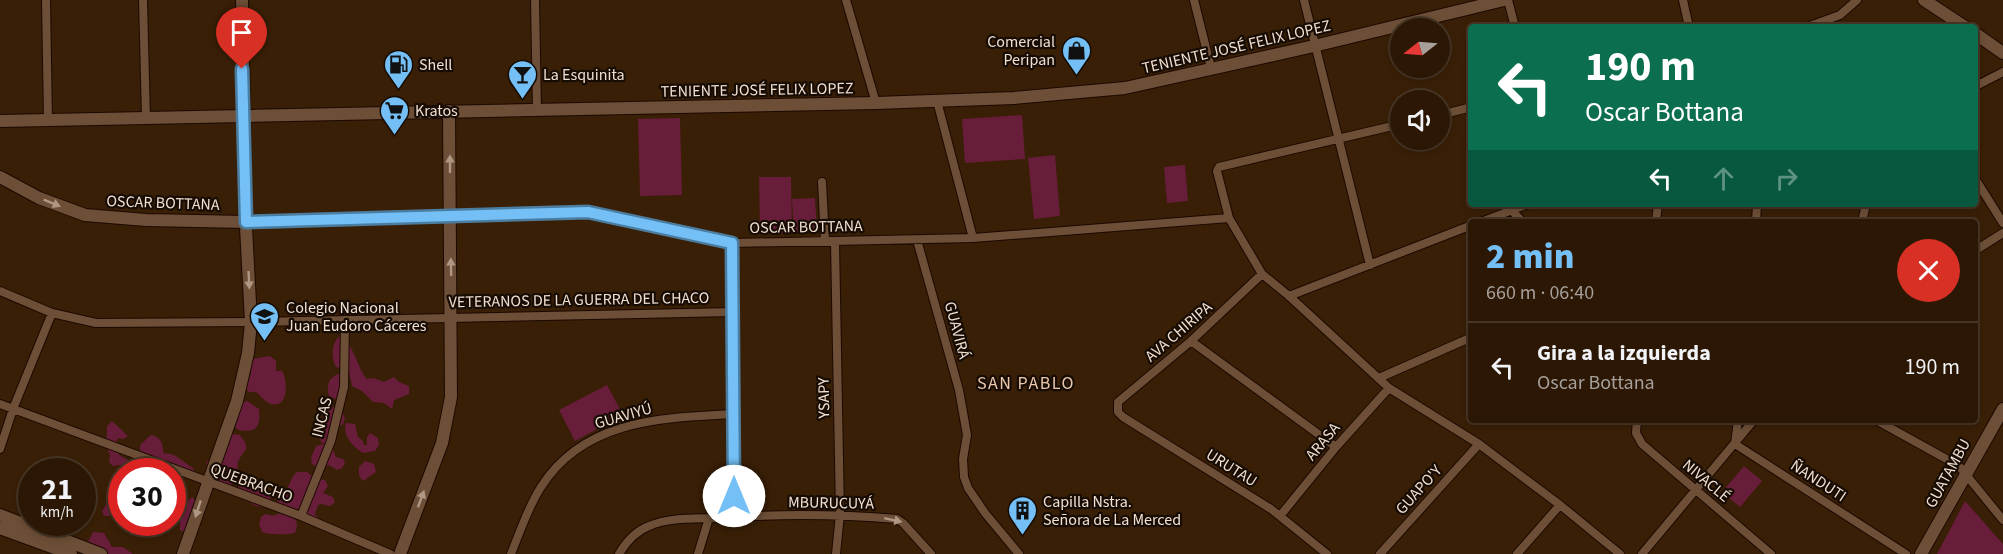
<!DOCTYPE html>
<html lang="es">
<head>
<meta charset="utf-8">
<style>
  :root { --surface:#2b1704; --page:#33200e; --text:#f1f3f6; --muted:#a69f9a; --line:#473626; --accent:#74c0f6 }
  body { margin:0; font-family:"Source Sans 3",sans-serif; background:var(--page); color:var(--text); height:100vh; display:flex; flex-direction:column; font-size:22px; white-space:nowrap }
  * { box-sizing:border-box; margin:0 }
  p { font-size:20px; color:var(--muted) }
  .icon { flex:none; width:33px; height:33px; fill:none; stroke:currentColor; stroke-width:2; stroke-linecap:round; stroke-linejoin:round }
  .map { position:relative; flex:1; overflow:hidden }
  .drawer { position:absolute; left:1468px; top:219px; width:510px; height:204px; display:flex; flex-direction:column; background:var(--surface); border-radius:6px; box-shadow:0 3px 9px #0003,0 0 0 2px var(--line) }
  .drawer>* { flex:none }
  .guide { position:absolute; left:1468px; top:24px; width:510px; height:183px; border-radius:6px; box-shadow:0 3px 9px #0003,0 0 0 2px var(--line); background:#0b6e4f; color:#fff; overflow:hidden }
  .needle { width:39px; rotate:253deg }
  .controls { position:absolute; left:1390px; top:18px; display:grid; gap:12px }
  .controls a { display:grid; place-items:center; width:60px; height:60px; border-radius:50%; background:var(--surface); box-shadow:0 3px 9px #0003,0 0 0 2px var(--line); font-size:30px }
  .speed { position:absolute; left:18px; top:458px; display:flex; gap:12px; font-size:30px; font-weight:700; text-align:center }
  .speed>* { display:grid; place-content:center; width:78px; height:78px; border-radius:50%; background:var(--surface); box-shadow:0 3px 9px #0003,0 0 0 2px var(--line); line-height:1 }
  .speed small { font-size:15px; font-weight:400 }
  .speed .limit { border:9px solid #d22; background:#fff; color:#111 }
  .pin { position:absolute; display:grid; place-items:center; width:51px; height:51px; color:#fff; margin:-62px -26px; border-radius:50% 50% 50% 0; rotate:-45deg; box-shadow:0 0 6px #0007 }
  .pin .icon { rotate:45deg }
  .me { position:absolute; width:66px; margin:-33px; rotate:0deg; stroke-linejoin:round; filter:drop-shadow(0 0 4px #0008) }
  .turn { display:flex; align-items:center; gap:21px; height:126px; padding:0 18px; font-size:27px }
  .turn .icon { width:78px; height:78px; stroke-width:2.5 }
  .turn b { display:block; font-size:42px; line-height:51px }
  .lanes { display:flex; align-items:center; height:57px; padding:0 18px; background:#0003; justify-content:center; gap:30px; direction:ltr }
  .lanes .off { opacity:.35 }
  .round { display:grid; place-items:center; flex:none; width:63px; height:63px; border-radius:32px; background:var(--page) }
  .headline { display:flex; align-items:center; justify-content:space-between; height:102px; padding:0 18px }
  h1 { font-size:36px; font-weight:800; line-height:45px; color:var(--accent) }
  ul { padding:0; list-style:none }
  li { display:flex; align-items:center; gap:18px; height:90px; padding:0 18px; border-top:2px solid var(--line) }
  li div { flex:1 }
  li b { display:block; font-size:22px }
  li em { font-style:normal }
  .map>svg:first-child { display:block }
</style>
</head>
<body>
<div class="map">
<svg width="2003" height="554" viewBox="0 0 2003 554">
  <rect width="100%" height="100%" fill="#391f06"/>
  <path fill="#681d3a" d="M1022,115L1025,159L965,163L962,119Z
    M680,118L682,195L640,196L638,119Z
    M1055,155L1060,216L1034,219L1028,158Z
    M1185,165L1188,201L1167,203L1164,167Z
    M759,177H791L792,233H760Z
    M815,198L817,231L794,232L792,199Z
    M340,336C355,345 356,366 367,379L374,378L384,382L394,377L399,382L409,386V394L394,400L392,409L384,403L373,402L362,391L352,386L347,362L348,355L340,368L336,367C331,358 331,343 340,336Z
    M270,356L276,361V371H282C288,380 289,409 271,404C265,402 261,396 256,392H249L246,389L245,382L251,375L249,368L252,359Z
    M338,374H341L349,384L346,398L338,400L329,396C326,387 328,378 338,374Z
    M607,385L623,415L575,441L559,410Z
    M247,401L259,409C261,428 256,433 238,430L230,421L236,404Z
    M331,406L342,410L345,419L343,424L338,427L330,426L332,432L327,444L322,443L319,438L324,432C325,422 319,410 331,406Z
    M112,421L128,436L123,439L118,438L116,442L119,455L128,460L129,466L126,468L120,465L113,466L109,462L110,455L104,442L107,436V426Z
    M346,423L355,424L358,437L362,440L364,445H367V437L370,433L378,438L379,445L375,451L363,453C353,446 342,436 346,423Z
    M228,433L240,435C252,451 244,448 238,462C237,466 238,470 238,473L246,481C257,483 264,484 271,494L270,502L265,507C247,507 244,495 236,482L228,486C217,483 205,474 207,461L211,460Z
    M151,435C163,438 162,445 164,454C174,451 184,463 194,469V473L174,472L173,476L172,471H136L140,459V445Z
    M323,444L332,448L336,457L343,459L345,463L342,468L337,470L329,465L319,468L312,464L311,458L316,446Z
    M365,461L374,464L376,472L363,481L359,476V467Z
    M1744,466L1762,481L1740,507L1722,492Z
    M297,472H307L314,478L325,480L328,486L323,493L333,497L335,502L330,506L321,504L318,505L315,514L320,521L277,506L278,496L292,495L288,487L293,476Z
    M119,488H121V504L113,505L110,516H104L102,511L106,505V493L108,491L115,493Z
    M193,497L196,503L188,520L189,527L187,530L180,531V520L178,517H173L172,506L185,507L188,500Z
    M1965,501L2003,544V554H1937Z
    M280,513C292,516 301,518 295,533C286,535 269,535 262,532L259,524L261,517L266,514L273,516Z
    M93,532L104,533L112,547H123L133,554H105L87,544Z"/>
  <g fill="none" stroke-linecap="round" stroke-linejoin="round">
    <defs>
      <path id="street" d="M46,0L48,120
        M143,0L146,118
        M535,0L537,110
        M846,0L876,103
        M1194,0L1211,68
        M1304,0L1370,265
        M1508,0L1515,27
        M1683,0L1689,27
        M1807,27L1840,15L1857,0
        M1976,86L2003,72
        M937,101L973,238
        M1440,115L1472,107
        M1401,124L1219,167L1217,171L1229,218L1262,274L1289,296L1389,388L1479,444L1560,505L1620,554
        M1976,180L2003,223
        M822,182L825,241
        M1511,210L1523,222
        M246,222L588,212L732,243L973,238L1229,218
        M1481,222L1528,204
        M1656,222L1658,204
        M1756,222L1757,204
        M1862,222L1866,204
        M917,240L959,390L967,435L963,459L964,477L968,488L985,513L1019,554
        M835,242L840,514L836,554
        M732,243L734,517
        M1976,250L2003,233
        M1262,274L1191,341L1118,402V412L1123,417L1271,509L1327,554
        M0,291L52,313L96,323L251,322L733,312
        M1289,296L1472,225
        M1191,341L1336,447
        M1379,378L1472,337
        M0,404L301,516L390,554
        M1637,420L1636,433L1642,444L1771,554
        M1738,420L1735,444L1906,554
        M1876,420L1959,466L2003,520
        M0,449L13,409L52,313
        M301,516L331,441L344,387L345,320
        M1280,516L1336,447L1389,388
        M511,554C520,532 528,507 541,487C584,419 662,418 734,414
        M619,554C626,542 636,531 649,526C670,517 695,519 717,518C777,514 837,514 897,519L903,523L931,554
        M698,554L709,518
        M1380,554L1479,444
        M1517,554L1560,505
        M1642,554L1754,420"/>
      <path id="secondary" d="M1924,0L1965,27
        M1976,34L2003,53
        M0,121L876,103L1014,98L1125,88L1314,46L1504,0
        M0,177L39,198L85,215L146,220L246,222
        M0,515L101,554
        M0,528L71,554
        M183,554L237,401L248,353L251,322L246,227L242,0
        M400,554L442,443L451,397L449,111
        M1921,554L2003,409"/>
    </defs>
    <use href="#street" stroke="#1c0900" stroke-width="10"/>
    <use href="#secondary" stroke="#1c0900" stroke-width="14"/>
    <use href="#street" stroke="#6d4f37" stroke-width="8"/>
    <use href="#secondary" stroke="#6d4f37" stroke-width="12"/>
  </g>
  <defs><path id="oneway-solid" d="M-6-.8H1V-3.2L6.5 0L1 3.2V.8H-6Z" transform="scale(1.5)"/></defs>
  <g fill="#af9784">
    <use href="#oneway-solid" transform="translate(450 164) rotate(-90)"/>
    <use href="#oneway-solid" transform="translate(52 203) rotate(22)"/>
    <use href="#oneway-solid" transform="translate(451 267) rotate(-91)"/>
    <use href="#oneway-solid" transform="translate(249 280) rotate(87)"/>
    <use href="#oneway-solid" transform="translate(421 499) rotate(-70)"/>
    <use href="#oneway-solid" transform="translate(198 509) rotate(108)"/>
    <use href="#oneway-solid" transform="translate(893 520) rotate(12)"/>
  </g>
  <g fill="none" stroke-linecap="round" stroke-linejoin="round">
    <defs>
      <path id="route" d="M242,69L246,222L588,212L732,243L734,496"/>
    </defs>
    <use href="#route" stroke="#4b7da0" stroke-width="15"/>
    <use href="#route" stroke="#74c0f6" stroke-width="10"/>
  </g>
  <defs>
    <symbol id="shop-pin" viewBox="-11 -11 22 30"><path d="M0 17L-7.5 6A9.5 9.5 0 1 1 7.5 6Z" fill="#74c0f6" stroke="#170c04"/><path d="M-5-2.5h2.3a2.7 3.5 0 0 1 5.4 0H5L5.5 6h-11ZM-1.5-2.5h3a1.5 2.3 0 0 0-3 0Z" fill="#111"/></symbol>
    <symbol id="fuel-pin" viewBox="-11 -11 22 30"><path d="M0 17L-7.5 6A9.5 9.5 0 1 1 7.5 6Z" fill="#74c0f6" stroke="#170c04"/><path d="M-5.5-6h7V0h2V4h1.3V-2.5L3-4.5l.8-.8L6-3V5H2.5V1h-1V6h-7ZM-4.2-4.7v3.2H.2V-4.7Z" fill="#111"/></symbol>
    <symbol id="bar-pin" viewBox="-11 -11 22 30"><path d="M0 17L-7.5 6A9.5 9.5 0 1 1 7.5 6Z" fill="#74c0f6" stroke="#170c04"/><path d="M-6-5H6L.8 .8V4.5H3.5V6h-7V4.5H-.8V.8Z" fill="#111"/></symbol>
    <symbol id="supermarket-pin" viewBox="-11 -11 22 30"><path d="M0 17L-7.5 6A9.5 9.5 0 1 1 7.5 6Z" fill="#74c0f6" stroke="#170c04"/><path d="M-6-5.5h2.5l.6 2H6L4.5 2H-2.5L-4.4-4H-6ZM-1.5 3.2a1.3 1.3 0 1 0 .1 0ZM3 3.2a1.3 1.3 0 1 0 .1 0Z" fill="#111"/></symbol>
    <symbol id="university-pin" viewBox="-11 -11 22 30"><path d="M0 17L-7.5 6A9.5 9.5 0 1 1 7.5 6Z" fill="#74c0f6" stroke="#170c04"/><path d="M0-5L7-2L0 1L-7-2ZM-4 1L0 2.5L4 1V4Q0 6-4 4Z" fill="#111"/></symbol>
    <symbol id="building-pin" viewBox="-11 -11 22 30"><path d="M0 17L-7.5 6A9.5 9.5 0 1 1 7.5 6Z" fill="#74c0f6" stroke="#170c04"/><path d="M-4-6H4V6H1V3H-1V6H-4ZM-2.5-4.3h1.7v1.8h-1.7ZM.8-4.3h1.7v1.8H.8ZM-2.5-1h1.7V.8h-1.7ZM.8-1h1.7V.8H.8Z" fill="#111"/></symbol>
  </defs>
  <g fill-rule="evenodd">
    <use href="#shop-pin" x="1060" y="34" width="33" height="45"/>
    <use href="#fuel-pin" x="382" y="48" width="33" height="45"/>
    <use href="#bar-pin" x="506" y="58" width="33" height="45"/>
    <use href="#supermarket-pin" x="378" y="94" width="33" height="45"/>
    <use href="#university-pin" x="248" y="300" width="33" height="45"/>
    <use href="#building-pin" x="1006" y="494" width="33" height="45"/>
  </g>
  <g text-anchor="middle" stroke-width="4.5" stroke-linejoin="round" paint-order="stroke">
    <g font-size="16" fill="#f1dfd1" stroke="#170c04" text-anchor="start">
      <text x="1055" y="47" text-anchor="end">Comercial<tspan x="1055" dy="18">Peripan</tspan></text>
      <text x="419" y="70">Shell</text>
      <text x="543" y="80">La Esquinita</text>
      <text x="415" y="116">Kratos</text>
      <text x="286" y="313">Colegio Nacional<tspan x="286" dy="18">Juan Eudoro Cáceres</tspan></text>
      <text x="1043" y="507">Capilla Nstra.<tspan x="1043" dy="18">Señora de La Merced</tspan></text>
    </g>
    <g font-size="16" fill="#f1dfd1" stroke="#170c04">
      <text transform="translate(1236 46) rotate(-13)" y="6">TENIENTE JOSÉ FELIX LOPEZ</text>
      <text transform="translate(757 89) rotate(-1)" y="6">TENIENTE JOSÉ FELIX LOPEZ</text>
      <text transform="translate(163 202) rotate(2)" y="6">OSCAR BOTTANA</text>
      <text transform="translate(806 226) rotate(-1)" y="6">OSCAR BOTTANA</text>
      <text transform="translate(579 299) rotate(-1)" y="6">VETERANOS DE LA GUERRA DEL CHACO</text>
      <text transform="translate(958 330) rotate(75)" y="6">GUAVIRÁ</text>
      <text transform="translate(1178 331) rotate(-41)" y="6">AVA CHIRIPA</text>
      <text transform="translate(823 398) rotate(-91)" y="6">YSAPY</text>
      <text transform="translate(623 415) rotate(-16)" y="6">GUAVIYÚ</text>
      <text transform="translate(321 417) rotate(-76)" y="6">INCAS</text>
      <text transform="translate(1322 441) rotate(-50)" y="6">ARASA</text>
      <text transform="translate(1232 467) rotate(32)" y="6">URUTAU</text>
      <text transform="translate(1947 473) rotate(-61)" y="6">GUATAMBU</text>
      <text transform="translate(1707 480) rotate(40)" y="6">NIVACLÉ</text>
      <text transform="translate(1819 480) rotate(33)" y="6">ÑANDUTI</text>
      <text transform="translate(252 482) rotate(20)" y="6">QUEBRACHO</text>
      <text transform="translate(1418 489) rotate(-48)" y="6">GUAPO'Y</text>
      <text transform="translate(831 502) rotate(1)" y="6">MBURUCUYÁ</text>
    </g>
    <g font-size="18" letter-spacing="1.5" fill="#ebc8ac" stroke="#170c04">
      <text x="1026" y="389">SAN PABLO</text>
    </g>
  </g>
</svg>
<div class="controls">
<a><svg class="needle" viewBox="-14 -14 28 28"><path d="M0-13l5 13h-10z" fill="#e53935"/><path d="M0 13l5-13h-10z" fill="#a69f9a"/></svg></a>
<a><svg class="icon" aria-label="sound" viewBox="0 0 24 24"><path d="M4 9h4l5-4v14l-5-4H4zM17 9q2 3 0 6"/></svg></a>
</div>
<div class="speed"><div>21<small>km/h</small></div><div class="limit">30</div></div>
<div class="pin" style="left:242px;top:69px;background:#d93025"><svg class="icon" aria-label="arrive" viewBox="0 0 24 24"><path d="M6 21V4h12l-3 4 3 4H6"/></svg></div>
<svg class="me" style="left:734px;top:496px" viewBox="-20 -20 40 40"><circle r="19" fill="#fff"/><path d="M0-13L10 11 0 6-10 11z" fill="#74c0f6"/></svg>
<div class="guide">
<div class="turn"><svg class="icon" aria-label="left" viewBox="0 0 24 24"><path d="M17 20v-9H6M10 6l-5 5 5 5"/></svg><div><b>190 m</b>Oscar Bottana</div></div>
<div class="lanes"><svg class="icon" aria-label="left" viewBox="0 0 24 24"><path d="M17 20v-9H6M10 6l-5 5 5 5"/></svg><svg class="icon off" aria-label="ahead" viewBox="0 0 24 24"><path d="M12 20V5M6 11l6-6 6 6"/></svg><svg class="icon off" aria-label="right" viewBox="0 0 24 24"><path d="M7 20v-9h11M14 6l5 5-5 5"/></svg></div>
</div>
<section class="drawer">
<div class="headline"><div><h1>2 min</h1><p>660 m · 06:40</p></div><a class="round" style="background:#d93025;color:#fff"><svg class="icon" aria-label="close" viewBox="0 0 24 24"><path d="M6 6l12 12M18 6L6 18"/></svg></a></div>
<ul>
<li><svg class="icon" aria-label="left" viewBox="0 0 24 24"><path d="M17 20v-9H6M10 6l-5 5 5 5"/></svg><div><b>Gira a la izquierda</b><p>Oscar Bottana</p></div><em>190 m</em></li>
</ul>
</section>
</div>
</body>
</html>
